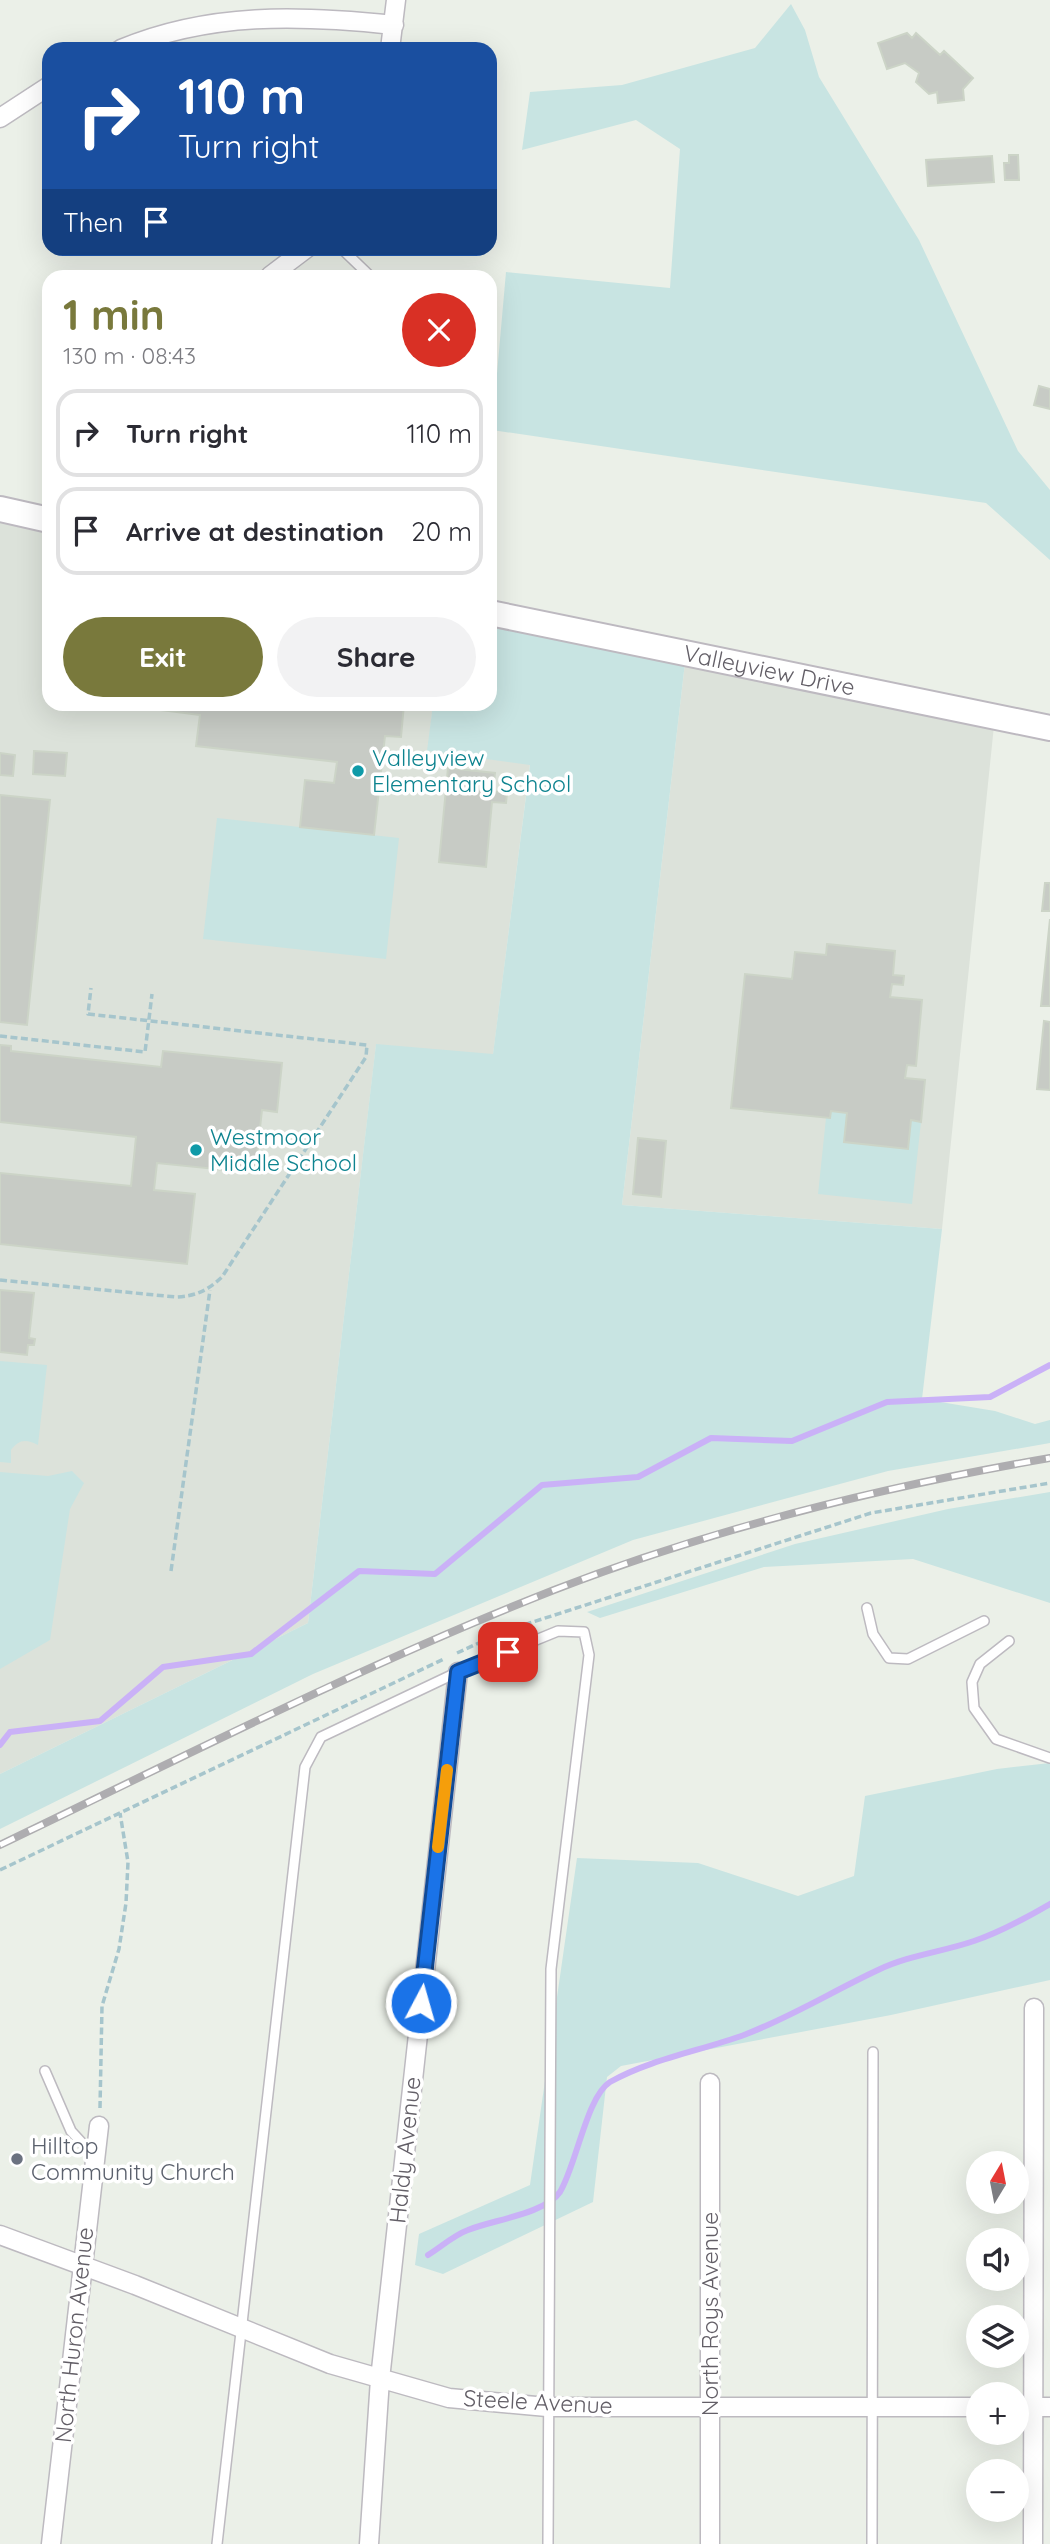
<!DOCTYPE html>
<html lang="en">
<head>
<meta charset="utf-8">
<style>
  :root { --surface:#fff; --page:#f2f2f3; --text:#2b2b33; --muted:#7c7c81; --line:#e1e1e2; --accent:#79793c }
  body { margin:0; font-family:Quicksand,sans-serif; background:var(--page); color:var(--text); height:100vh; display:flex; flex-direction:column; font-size:26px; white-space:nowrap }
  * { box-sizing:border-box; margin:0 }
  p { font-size:23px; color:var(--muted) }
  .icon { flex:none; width:38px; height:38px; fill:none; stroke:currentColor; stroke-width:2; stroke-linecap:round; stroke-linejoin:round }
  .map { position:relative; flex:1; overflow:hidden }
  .side { position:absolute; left:42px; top:270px; width:455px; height:441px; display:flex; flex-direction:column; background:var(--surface); border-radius:21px; box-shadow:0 7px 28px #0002 }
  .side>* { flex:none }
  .guide { position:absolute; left:42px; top:42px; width:455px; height:214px; border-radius:21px; box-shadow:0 7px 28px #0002; background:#1a4fa0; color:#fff; overflow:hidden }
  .needle { width:46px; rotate:10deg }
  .tools { position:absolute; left:966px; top:2151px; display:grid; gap:14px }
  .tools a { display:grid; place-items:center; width:63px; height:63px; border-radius:50%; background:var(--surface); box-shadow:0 7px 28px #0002; font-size:35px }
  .pin { position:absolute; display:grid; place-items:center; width:60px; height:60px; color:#fff; margin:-30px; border-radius:14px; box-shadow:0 4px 10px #0006 }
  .me { position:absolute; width:77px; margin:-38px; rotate:6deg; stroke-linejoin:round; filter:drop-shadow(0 0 5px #0008) }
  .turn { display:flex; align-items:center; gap:24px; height:147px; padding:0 21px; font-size:32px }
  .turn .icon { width:91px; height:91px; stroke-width:2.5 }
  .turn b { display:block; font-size:49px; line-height:60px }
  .then { display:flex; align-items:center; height:66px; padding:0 21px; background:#0003; gap:14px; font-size:26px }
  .round { display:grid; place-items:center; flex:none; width:74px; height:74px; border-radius:37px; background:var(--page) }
  .headline { display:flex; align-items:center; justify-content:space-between; height:119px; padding:0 21px }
  h1 { font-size:42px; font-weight:700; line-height:52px; color:var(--accent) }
  .button { display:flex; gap:14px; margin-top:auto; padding:14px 21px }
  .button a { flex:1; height:80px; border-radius:42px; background:var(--accent); color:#fff; font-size:28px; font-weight:700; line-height:80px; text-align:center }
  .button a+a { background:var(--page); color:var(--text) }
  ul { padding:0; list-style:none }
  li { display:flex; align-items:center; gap:21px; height:88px; margin:0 14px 10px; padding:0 7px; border:4px solid var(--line); border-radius:21px }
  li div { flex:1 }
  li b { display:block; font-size:26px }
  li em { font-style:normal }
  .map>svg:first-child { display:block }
</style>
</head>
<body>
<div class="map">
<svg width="1050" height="2544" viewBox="0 0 1050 2544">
  <rect width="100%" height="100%" fill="#ebf0e8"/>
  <path fill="#dce2da" d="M0,510L49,520V704H433L428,751L530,764L493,1055L376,1045L308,1623L0,1774Z
    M686,654L995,716L942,1229L622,1205Z"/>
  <path fill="#c8e4e2" d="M791,4L805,30L819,77L919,240L1018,451L1050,490V560L986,503L492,430L506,272L670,288L680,149L636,120L522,150L530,92L622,85L755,48Z
    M490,613L686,654L622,1205L942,1229L922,1399L995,1411L1035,1424L1050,1420V1443L888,1471L633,1540L313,1674L0,1829V1774L308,1623L376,1044L493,1054L530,765L427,751L433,704H490Z
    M217,818L399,838L386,959L203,939Z
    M831,1111L921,1122L912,1204L818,1194L826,1118Z
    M0,1361L47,1365L38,1445C26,1439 19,1439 11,1450V1463L0,1462Z
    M72,1471L84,1483L70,1509L50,1640L0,1669V1472L48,1476Z
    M1050,1492V1603L913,1559L764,1567L600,1618L587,1612L795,1544L948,1509Z
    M1050,1763V1980L891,2015L621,2066L607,2077L593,2202L443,2274L415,2265L419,2234L530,2185L577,1858L698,1863L798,1896L854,1876L865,1796L997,1769Z"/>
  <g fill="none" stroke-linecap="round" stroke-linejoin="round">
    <path stroke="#cab1f7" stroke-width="6" d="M0,1745L10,1732L100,1721L163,1667L251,1654L359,1571L435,1574L542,1485L638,1477L711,1438L792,1441L887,1402L990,1397L1050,1365
      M428,2255C441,2247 454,2235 468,2230C492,2220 545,2214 560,2192C576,2166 587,2096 610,2082C651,2059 700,2051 744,2035C791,2017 833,1991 878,1970C909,1955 942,1952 974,1941C1001,1932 1026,1918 1050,1904"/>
  </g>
  <path fill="#c7cbc5" stroke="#ccd4c7" stroke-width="2" d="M907,33L912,38L916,33L940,55L944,51L973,78L963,89L964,100L938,103L937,92L929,94L916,82L919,73L905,63L887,69L878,43Z
    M1009,155H1018L1019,180H1005L1004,163H1009Z
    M992,156L994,182L928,186L926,160Z
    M1039,386L1050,389V409L1034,405Z
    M161,704H404L401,737L385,736L374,835L300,827L305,780L334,783L337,762L196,746L200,715L160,710Z
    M34,751L67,753L65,776L33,774Z
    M0,753L15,755L13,776L0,775Z
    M448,768L495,773L493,791L507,793L506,803L492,802L486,867L439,862Z
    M0,795L50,800L27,1025L0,1022Z
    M1045,883H1050V911H1042Z
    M1050,919V1006H1041Z
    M827,944L895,951L893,975L904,976L903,985L892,984L890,997L922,1000L916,1066L907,1065L905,1078L925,1080L921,1122L911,1120L908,1149L844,1142L847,1113L831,1111L830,1118L731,1108L745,974L792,979L795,952L826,955Z
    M1044,1021L1050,1022V1090L1037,1089Z
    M0,1045L11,1046V1051L161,1067L163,1051L282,1063L277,1112L262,1110L255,1173L157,1163L154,1190L195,1194L187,1264L0,1244V1173L131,1186L136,1137L0,1122Z
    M638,1138L666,1141L661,1197L633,1194Z
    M0,1290L34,1293L29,1338L35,1339L34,1345H28L27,1355L0,1352Z"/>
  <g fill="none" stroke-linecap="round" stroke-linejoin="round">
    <defs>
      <path id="lane" d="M341,248L370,276
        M867,1608L873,1634L889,1658L908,1659L984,1621
        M1009,1641L980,1664L972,1682L974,1708L996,1739L1050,1758
        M45,2071L71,2131L94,2156
        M217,2544L305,1767L321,1737L458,1672L558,1631L584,1632L589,1655L551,1969L548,2544
        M872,2544L873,2052"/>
      <path id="street" d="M121,49C209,12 300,15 394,25
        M390,49L396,0
        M0,118L49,86
        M270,276L307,248
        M710,2083V2544
        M0,2235L135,2285L330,2364L449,2398L547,2407H978
        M1017,2407H1050
        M51,2544L99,2126
        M369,2544L380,2379L458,1672
        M1033,2544L1034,2008"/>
      <g id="secondary">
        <path d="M0,509L49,520"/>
        <path id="s1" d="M490,613L1050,728"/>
      </g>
    </defs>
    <use href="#lane" stroke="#bdbac0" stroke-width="12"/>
    <use href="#street" stroke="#bdbac0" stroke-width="21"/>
    <use href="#secondary" stroke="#bdb9c0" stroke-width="28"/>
    <path stroke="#a6c5cc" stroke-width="3.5" stroke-dasharray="7 3.5" stroke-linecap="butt" d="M0,1036L145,1052L152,994
      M0,1280L176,1297C196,1296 207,1291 222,1277L366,1057L367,1045L88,1014L91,988
      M171,1571L210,1290
      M457,1653L505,1631L871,1513L1050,1483
      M0,1870L444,1659
      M100,2108L102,2006L119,1949L126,1903L128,1862L120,1813"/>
    <use href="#lane" stroke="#fff" stroke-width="9"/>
    <use href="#street" stroke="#fff" stroke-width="18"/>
    <use href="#secondary" stroke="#fff" stroke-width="24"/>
    <defs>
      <path id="rail" d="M0,1845C183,1757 365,1664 554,1590C714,1528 881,1487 1050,1458"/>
    </defs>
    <use href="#rail" stroke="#aeadb0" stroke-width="8"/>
    <use href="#rail" stroke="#fff" stroke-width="5" stroke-dasharray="16" stroke-linecap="butt"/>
  </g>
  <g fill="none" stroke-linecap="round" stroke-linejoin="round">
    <defs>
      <path id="route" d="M421,2003L458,1672L508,1652"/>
    </defs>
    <use href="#route" stroke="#114b97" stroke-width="18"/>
    <use href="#route" stroke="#1a73e8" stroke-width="12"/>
    <path stroke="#f59e0b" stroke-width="12" d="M438,1847L447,1770"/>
  </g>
  <g fill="#0f9aa8" stroke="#fff" stroke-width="2.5">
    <circle cx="358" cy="771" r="7"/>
    <circle cx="196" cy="1150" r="7"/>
  </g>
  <circle fill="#6b7280" stroke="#fff" stroke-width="2.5" cx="17" cy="2159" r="7"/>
  <g text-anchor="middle" stroke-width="7" stroke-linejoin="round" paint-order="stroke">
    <g font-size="23" fill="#635f67" stroke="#fff">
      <text dy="8" stroke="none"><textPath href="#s1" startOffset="285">Valleyview Drive</textPath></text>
      <text transform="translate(405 2150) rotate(-84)" y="8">Haldy Avenue</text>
      <text transform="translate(710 2314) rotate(-90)" y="8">North Roys Avenue</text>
      <text transform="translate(74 2335) rotate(-84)" y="8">North Huron Avenue</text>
      <text transform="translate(538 2402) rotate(3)" y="8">Steele Avenue</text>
    </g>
    <g font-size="23" fill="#0d838f" stroke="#fff" text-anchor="start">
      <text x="372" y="766">Valleyview<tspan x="372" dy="26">Elementary School</tspan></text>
      <text x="210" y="1145">Westmoor<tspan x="210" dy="26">Middle School</tspan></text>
    </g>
    <g font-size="23" fill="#5b616d" stroke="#fff" text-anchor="start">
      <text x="31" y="2154">Hilltop<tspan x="31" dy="26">Community Church</tspan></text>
    </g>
  </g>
</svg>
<div class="tools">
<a><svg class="needle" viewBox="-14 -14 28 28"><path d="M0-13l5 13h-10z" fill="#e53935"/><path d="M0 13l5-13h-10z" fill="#7c7c81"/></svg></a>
<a><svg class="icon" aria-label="sound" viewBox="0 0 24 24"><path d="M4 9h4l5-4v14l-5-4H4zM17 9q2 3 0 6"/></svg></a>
<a><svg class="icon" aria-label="layers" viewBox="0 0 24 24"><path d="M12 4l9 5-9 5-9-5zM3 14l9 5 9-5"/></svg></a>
<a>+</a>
<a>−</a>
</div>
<div class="pin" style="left:508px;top:1652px;background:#d93025"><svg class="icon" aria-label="arrive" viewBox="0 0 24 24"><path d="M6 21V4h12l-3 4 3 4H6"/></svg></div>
<svg class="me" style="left:421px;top:2003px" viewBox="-20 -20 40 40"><circle r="17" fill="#1a73e8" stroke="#fff" stroke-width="3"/><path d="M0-11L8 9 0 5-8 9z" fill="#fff"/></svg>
<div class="guide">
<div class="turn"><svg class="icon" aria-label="right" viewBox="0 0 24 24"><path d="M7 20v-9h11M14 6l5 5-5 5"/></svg><div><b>110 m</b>Turn right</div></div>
<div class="then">Then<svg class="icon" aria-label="arrive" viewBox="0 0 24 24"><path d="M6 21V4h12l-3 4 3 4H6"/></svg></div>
</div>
<section class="side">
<div class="headline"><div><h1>1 min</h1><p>130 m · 08:43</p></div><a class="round" style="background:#d93025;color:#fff"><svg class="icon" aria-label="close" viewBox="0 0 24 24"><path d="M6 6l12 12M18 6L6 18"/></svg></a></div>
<ul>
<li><svg class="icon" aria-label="right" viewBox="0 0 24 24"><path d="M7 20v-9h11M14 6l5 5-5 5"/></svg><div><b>Turn right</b></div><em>110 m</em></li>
<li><svg class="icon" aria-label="arrive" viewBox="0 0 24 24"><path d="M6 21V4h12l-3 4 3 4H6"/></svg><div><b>Arrive at destination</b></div><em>20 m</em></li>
</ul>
<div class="button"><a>Exit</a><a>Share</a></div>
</section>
</div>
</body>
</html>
